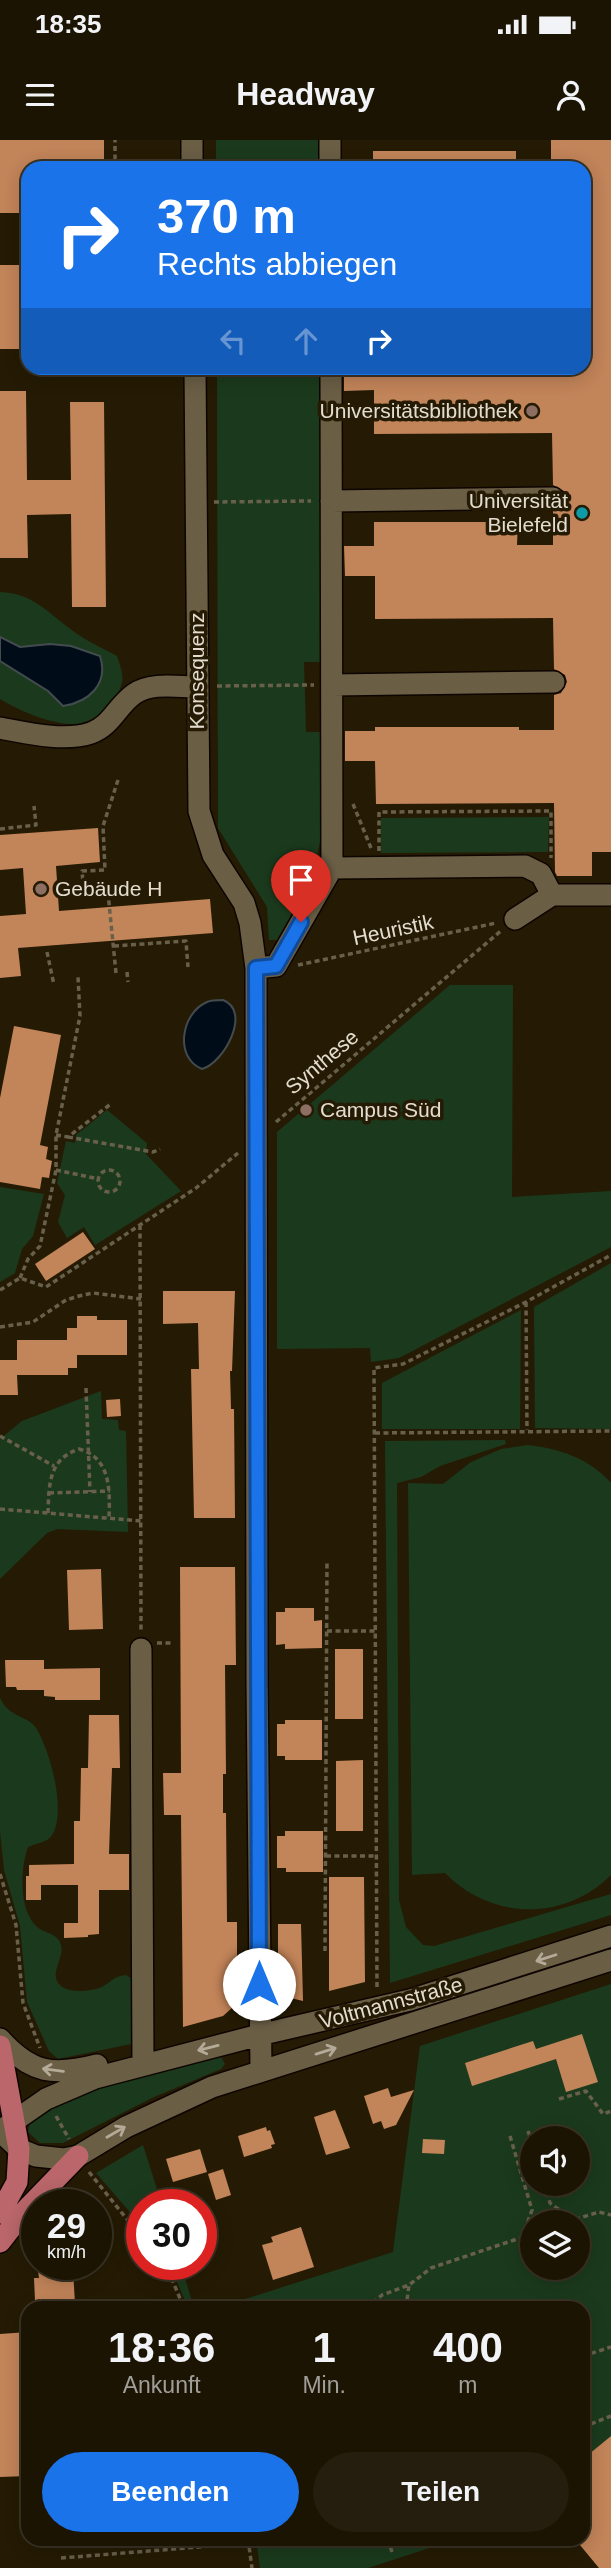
<!DOCTYPE html>
<html lang="de">
<head>
<meta charset="utf-8">
<style>
  :root { --surface:#1c1403; --page:#251d0d; --text:#f1f3f6; --muted:#a09e9a; --line:#3a3325; --accent:#1a73e8 }
  body { margin:0; font-family:Helvetica,sans-serif; background:var(--page); color:var(--text); height:100vh; display:flex; flex-direction:column; font-size:26px; white-space:nowrap }
  * { box-sizing:border-box; margin:0 }
  p { font-size:23px; color:var(--muted) }
  .icon { flex:none; width:38px; height:38px; fill:none; stroke:currentColor; stroke-width:2; stroke-linecap:round; stroke-linejoin:round }
  .map { position:relative; flex:1; overflow:hidden }
  .details { position:absolute; left:21px; top:2161px; width:569px; height:245px; display:flex; flex-direction:column; background:var(--surface); border-radius:21px; box-shadow:0 4px 18px #0003,0 0 0 2px var(--line) }
  .details>* { flex:none }
  .hud { position:absolute; left:21px; top:21px; width:570px; height:214px; border-radius:21px; box-shadow:0 4px 18px #0003,0 0 0 2px var(--line); background:#1a73e8; color:#fff; overflow:hidden }
  .fabs { position:absolute; left:520px; top:1986px; display:grid; gap:14px }
  .fabs a { display:grid; place-items:center; width:70px; height:70px; border-radius:50%; background:var(--surface); box-shadow:0 4px 18px #0003,0 0 0 2px var(--line); font-size:35px }
  .speed { position:absolute; left:21px; top:2049px; display:flex; gap:14px; font-size:35px; font-weight:700; text-align:center }
  .speed>* { display:grid; place-content:center; width:91px; height:91px; border-radius:50%; background:var(--surface); box-shadow:0 4px 18px #0003,0 0 0 2px var(--line); line-height:1 }
  .speed small { font-size:18px; font-weight:400 }
  .speed .limit { border:10px solid #d22; background:#fff; color:#111 }
  .pin { position:absolute; display:grid; place-items:center; width:60px; height:60px; color:#fff; margin:-72px -30px; border-radius:50% 50% 50% 0; rotate:-45deg; box-shadow:0 0 7px #0007 }
  .pin .icon { rotate:45deg }
  .me { position:absolute; width:77px; margin:-38px; rotate:0deg; stroke-linejoin:round; filter:drop-shadow(0 0 5px #0008) }
  .turn { display:flex; align-items:center; gap:24px; height:147px; padding:0 21px; font-size:32px }
  .turn .icon { width:91px; height:91px; stroke-width:2.5 }
  .turn b { display:block; font-size:49px; line-height:60px }
  .lanes { display:flex; align-items:center; height:66px; padding:0 21px; background:#0003; justify-content:center; gap:35px; direction:ltr }
  .lanes .off { opacity:.35 }
  .eta { display:flex; justify-content:space-evenly; align-items:center; height:119px; text-align:center }
  .eta b { font-size:42px; font-weight:700; line-height:49px }
  .primary-button { display:flex; gap:14px; margin-top:auto; padding:14px 21px }
  .primary-button a { flex:1; height:80px; border-radius:42px; background:var(--accent); color:#fff; font-size:28px; font-weight:700; line-height:80px; text-align:center }
  .primary-button a+a { background:var(--page); color:var(--text) }
  .status { display:flex; justify-content:space-between; align-items:center; height:49px; padding:0 35px; background:var(--surface); direction:ltr }
  .status svg { height:19px; fill:currentColor }
  header { display:flex; justify-content:space-between; align-items:center; height:91px; padding:0 21px; background:var(--surface); font-size:32px; font-weight:700 }
  .map>svg:first-child { display:block }
</style>
</head>
<body>
<div class="status"><b>18:35</b><svg viewBox="0 0 49 12"><path d="M0 12V9h3v3zM5 12V6h3v6zM10 12V3h3v9zM15 12V0h3v12zM26 1h20v11H26zM47 4h2v5h-2z"/></svg></div>
<header><svg class="icon" aria-label="menu" viewBox="0 0 24 24"><path d="M4 6h16M4 12h16M4 18h16"/></svg>Headway<svg class="icon" aria-label="person" viewBox="0 0 24 24"><circle cx="12" cy="8" r="4"/><path d="M4 21q1-7 8-7t8 7"/></svg></header>
<div class="map">
<svg width="611" height="2428" viewBox="0 0 611 2428">
  <rect width="100%" height="100%" fill="#251b04"/>
  <path fill="#1b3a1d" fill-rule="evenodd" d="M216,0H321V28H216Z
    M217,228H321L322,522H304L306,592H322V692L313,735L277,800H269L267,767L218,688Z
    M0,452C33,453 48,473 73,491C86,501 103,508 117,516C119,523 124,534 122,542C118,562 94,585 71,584C48,583 20,571 0,559V521L48,551L55,559L100,516L71,506L50,504L20,507L0,497Z
    M549,677L548,712L381,713V678Z
    M450,845H513L512,1057L611,1051V1107L399,1218L371,1222L370,1208L277,1209V992Z
    M107,970L147,1003L146,1014L181,1051L95,1105L84,1087L67,1098L58,1082L65,1055L57,1043L66,1001L75,1003L76,995Z
    M0,1047L44,1054L33,1096L22,1109L15,1133L0,1142Z
    M611,1123V1289L535,1288L534,1167Z
    M521,1170L520,1289H382V1243Z
    M101,1251L102,1279L118,1280L119,1290L126,1291L128,1392L57,1389L47,1393L0,1439V1299L22,1281Z
    M505,1300L506,1304L440,1326L421,1337L397,1343L399,1760L406,1787L423,1805L434,1806L611,1754V1775L390,1843L385,1301Z
    M528,1305C560,1309 589,1318 611,1343V1735C564,1782 491,1780 445,1733L412,1735L408,1343L443,1344L471,1322L501,1309Z
    M0,1558C9,1578 29,1576 36,1588C50,1610 67,1672 52,1695C47,1703 36,1703 28,1707C20,1729 18,1774 40,1789C48,1794 58,1794 61,1805C65,1820 45,1837 64,1848C73,1853 93,1851 102,1847C113,1841 112,1837 126,1835L135,1841V1883L131,1904L58,1919L49,1911L27,1862L20,1786L4,1730L0,1691Z
    M611,1844V2296L583,2319V2168H217L393,2112L420,1906ZM532,1998H578V2044H532ZM532,2082H578V2128H532Z
    M220,1915L225,1924L221,1929L154,1957L63,2003H40L28,1992C29,1986 30,1982 35,1978C72,1947 171,1928 220,1915Z
    M143,2005L162,2065H142V2086L96,2033Z
    M170,2125H181L194,2168H188Z
    M256,2399H457L368,2428H260Z"/>
  <path fill="#000d18" stroke="#444b4f" stroke-width="2" d="M0,497L20,507L50,504L71,506L100,516C109,544 89,562 63,566L48,551L0,521Z
    M223,860C252,871 224,923 202,929C174,918 181,873 207,862C211,860 218,860 223,860Z"/>
  <path fill="#c28459" d="M0,0H104V28H28V73H0Z
    M551,0H611V712H592V736H557L555,732L554,663L376,664L375,621H345V591H375V587H519V590H554V555L561,553L567,542L565,535L554,529L553,478L375,479V436H345L344,406H374V382H518L517,405H553V371L560,369L566,359L564,351L553,345L552,293L374,294V250L344,251V228H584V28H551Z
    M373,11H516V28H373Z
    M0,125H28V209H0Z
    M0,251H26L27,340H71L70,262H104L106,467H72L71,374L27,375L28,418H0Z
    M98,688L100,722L56,726L59,771L210,759L213,793L18,808L21,836L0,838V776L26,774L23,728L0,730V695Z
    M14,886L61,895L40,1005L48,1007L46,1019L52,1021L49,1038L42,1037L40,1049L0,1042V958Z
    M83,1092L95,1109L46,1141L35,1124Z
    M163,1151H235L232,1231H230L231,1269H234L235,1378H194L191,1229H199L198,1183L163,1184Z
    M77,1176H97V1180H127V1215H77V1228H68V1235H17L18,1255H0V1220H17V1200H67V1188H77Z
    M120,1259L121,1276L107,1277L106,1260Z
    M180,1427H235L236,1525H225L226,1634H223V1673H226L227,1782H237V1858L233,1867L223,1876L183,1887L181,1675H164L163,1633H181Z
    M101,1429L103,1489L69,1490L67,1430Z
    M285,1468H314V1481L322,1480V1508L285,1509V1504L276,1505V1472H285Z
    M335,1509H363V1579H335Z
    M5,1520H44V1529L100,1528V1560H55V1557L44,1556V1550H17L16,1547H6Z
    M89,1575H119L120,1628H112L109,1714H129V1750H99V1794L88,1795V1797L64,1798V1783H78V1745H41V1760H26V1736H29V1725L74,1724V1681H80L81,1628H88Z
    M285,1580H322V1620H285V1616H277V1584H285Z
    M363,1620V1691H336V1621Z
    M285,1691H323V1732H286V1728H277V1696H285Z
    M329,1737H364L365,1842L329,1851Z
    M278,1784H301L303,1861L287,1857L278,1845Z
    M582,1894L598,1942L566,1952L556,1919L472,1946L465,1923L533,1901L536,1909Z
    M388,1948L391,1957L414,1950L396,1985L384,1989L381,1981L373,1984L364,1956Z
    M335,1970L350,2008L326,2015L314,1977Z
    M266,1987L267,1991L270,1990L275,2004L271,2005L272,2008L244,2017L238,1996Z
    M423,1999L445,2000L444,2014L422,2013Z
    M200,2009L207,2032L173,2042L166,2019Z
    M223,2029L231,2055L216,2060L208,2034Z
    M301,2087L314,2127L273,2140L262,2105L273,2102L271,2097Z
    M73,2129L75,2164L41,2166L40,2159L35,2160L34,2138H39L38,2131Z
    M28,2192V2336L0,2337V2194Z
    M611,2296V2428H599L575,2399H583V2319Z"/>
  <g fill="none" stroke-linecap="round" stroke-linejoin="round">
    <defs>
      <path id="minor" d="M192,0V28
        M330,0V28
        M195,228L199,671L213,715L244,763L250,783L256,828L257,1543L261,1931
        M331,361L553,358
        M332,545L554,542
        M0,588C27,593 64,602 91,593C111,586 117,566 134,554C151,542 177,547 197,547
        M332,728L525,726L541,734L552,755
        M515,779L552,755H611
        M256,828L276,826L332,728L331,228
        M141,1509L143,1924
        M611,1796L410,1860L259,1895L95,1938L46,1959L0,1991L19,2009L36,2016L64,2019L78,2016L126,1987L212,1947L611,1820
        M0,1899C31,1934 54,1936 97,1925"/>
      <path id="major" d="M0,1906L19,2009L17,2042L0,2073
        M0,2102L21,2075L78,2016"/>
    </defs>
    <use href="#minor" stroke="#0e0500" stroke-width="24"/>
    <use href="#major" stroke="#0e0500" stroke-width="24"/>
    <path stroke="#69604c" stroke-width="3.5" stroke-dasharray="5 3.5" stroke-linecap="butt" d="M115,28V0
      M214,362L311,361
      M217,546L314,545
      M353,664L371,708
      M0,689L36,685L34,666
      M379,711V672L551,671V718
      M114,806L186,801L188,827
      M47,812L54,845
      M298,825L496,783
      M127,832L128,842
      M116,833L108,753L84,754L82,731L105,730L103,686L119,637
      M276,982L502,790
      M56,995L68,997L112,963
      M68,997L153,1012L160,1009
      M98 1041a11 11 0 1 1 22 0a11 11 0 1 1-22 0Z
      M56,1030L99,1039
      M140,1085L141,1492
      M20,1138L28,1119L40,1106L56,1030V995L80,876L78,837
      M0,1150L20,1138L46,1147L196,1048L238,1013
      M526,1162L527,1290
      M0,1187L33,1182L66,1160L79,1156L93,1153L141,1159
      M86,1248L90,1352
      M375,1293L611,1291
      M0,1296L54,1326
      M49,1353L110,1351
      M0,1369L141,1381
      M48,1373C49,1346 48,1319 79,1309C111,1318 110,1350 109,1378
      M327,1491H376
      M157,1503H173
      M326,1716H376
      M0,1734L16,1785L23,1863L40,1908
      M325,1811L327,1420
      M377,1847L374,1228L403,1224L526,1162L611,1115
      M559,1959L586,1951L603,1974L611,1971
      M56,1976L69,1999
      M528,1991L532,2003
      M510,1996L532,2070L527,2084L530,2094
      M89,2032L142,2098
      M544,2044L550,2063L565,2074L567,2082
      M567,2082L599,2072L611,2075
      M162,2124L171,2137L184,2168
      M366,2168L382,2155L409,2145L431,2128L532,2094
      M406,2168L409,2145
      M583,2216L611,2207
      M583,2287L611,2276
      M248,2399L252,2428
      M388,2399L392,2412
      M61,2418L249,2403"/>
    <use href="#minor" stroke="#6a5e45" stroke-width="21"/>
    <use href="#major" stroke="#ba666a" stroke-width="21"/>
  </g>
  <defs><path id="oneway-shaft" d="M-6 0H5M1.5-3L5.5 0L1.5 3" fill="none" stroke-width="1.6" stroke-linecap="round" stroke-linejoin="round" transform="scale(1.75)"/></defs>
  <g stroke="#b3aa98">
    <use href="#oneway-shaft" transform="translate(546 1818) rotate(162)"/>
    <use href="#oneway-shaft" transform="translate(208 1908) rotate(166)"/>
    <use href="#oneway-shaft" transform="translate(326 1911) rotate(-17)"/>
    <use href="#oneway-shaft" transform="translate(53 1930) rotate(-173)"/>
    <use href="#oneway-shaft" transform="translate(116 1992) rotate(-30)"/>
  </g>
  <g fill="none" stroke-linecap="round" stroke-linejoin="round">
    <defs>
      <path id="route" d="M259,1844L256,828L276,826L301,782"/>
    </defs>
    <use href="#route" stroke="#114b97" stroke-width="18"/>
    <use href="#route" stroke="#1a73e8" stroke-width="12"/>
  </g>
  <g fill="#8d6e63" stroke="#251b04" stroke-width="2.5">
    <circle cx="532" cy="271" r="7"/>
    <circle cx="41" cy="749" r="7"/>
    <circle cx="306" cy="970" r="7"/>
  </g>
  <circle fill="#0f9aa8" stroke="#251b04" stroke-width="2.5" cx="582" cy="373" r="7"/>
  <g text-anchor="middle" stroke-width="7" stroke-linejoin="round" paint-order="stroke">
    <g font-size="21" fill="#e4ddcf" stroke="#251b04" text-anchor="end">
      <text x="518" y="278">Universitätsbibliothek</text>
      <text x="568" y="368">Universität<tspan x="568" dy="24">Bielefeld</tspan></text>
      <text x="55" y="756" text-anchor="start">Gebäude H</text>
      <text x="320" y="977" text-anchor="start">Campus Süd</text>
    </g>
    <g font-size="21" fill="#e4ddcf" stroke="#251b04">
      <text transform="translate(197 531) rotate(-90)" y="7">Konsequenz</text>
      <text transform="translate(393 790) rotate(-12)" y="7">Heuristik</text>
      <text transform="translate(322 922) rotate(-40)" y="7">Synthese</text>
      <text transform="translate(391 1863) rotate(-15)" y="7">Voltmannstraße</text>
    </g>
  </g>
</svg>
<div class="fabs">
<a><svg class="icon" aria-label="sound" viewBox="0 0 24 24"><path d="M4 9h4l5-4v14l-5-4H4zM17 9q2 3 0 6"/></svg></a>
<a><svg class="icon" aria-label="layers" viewBox="0 0 24 24"><path d="M12 4l9 5-9 5-9-5zM3 14l9 5 9-5"/></svg></a>
</div>
<div class="speed"><div>29<small>km/h</small></div><div class="limit">30</div></div>
<div class="pin" style="left:301px;top:782px;background:#d93025"><svg class="icon" aria-label="arrive" viewBox="0 0 24 24"><path d="M6 21V4h12l-3 4 3 4H6"/></svg></div>
<svg class="me" style="left:259px;top:1844px" viewBox="-20 -20 40 40"><circle r="19" fill="#fff"/><path d="M0-13L10 11 0 6-10 11z" fill="#1a73e8"/></svg>
<div class="hud">
<div class="turn"><svg class="icon" aria-label="right" viewBox="0 0 24 24"><path d="M7 20v-9h11M14 6l5 5-5 5"/></svg><div><b>370 m</b>Rechts abbiegen</div></div>
<div class="lanes"><svg class="icon off" aria-label="left" viewBox="0 0 24 24"><path d="M17 20v-9H6M10 6l-5 5 5 5"/></svg><svg class="icon off" aria-label="ahead" viewBox="0 0 24 24"><path d="M12 20V5M6 11l6-6 6 6"/></svg><svg class="icon" aria-label="right" viewBox="0 0 24 24"><path d="M7 20v-9h11M14 6l5 5-5 5"/></svg></div>
</div>
<section class="details">
<div class="eta">
<div><b>18:36</b><p>Ankunft</p></div>
<div><b>1</b><p>Min.</p></div>
<div><b>400</b><p>m</p></div>
</div>
<div class="primary-button"><a>Beenden</a><a>Teilen</a></div>
</section>
</div>
</body>
</html>
